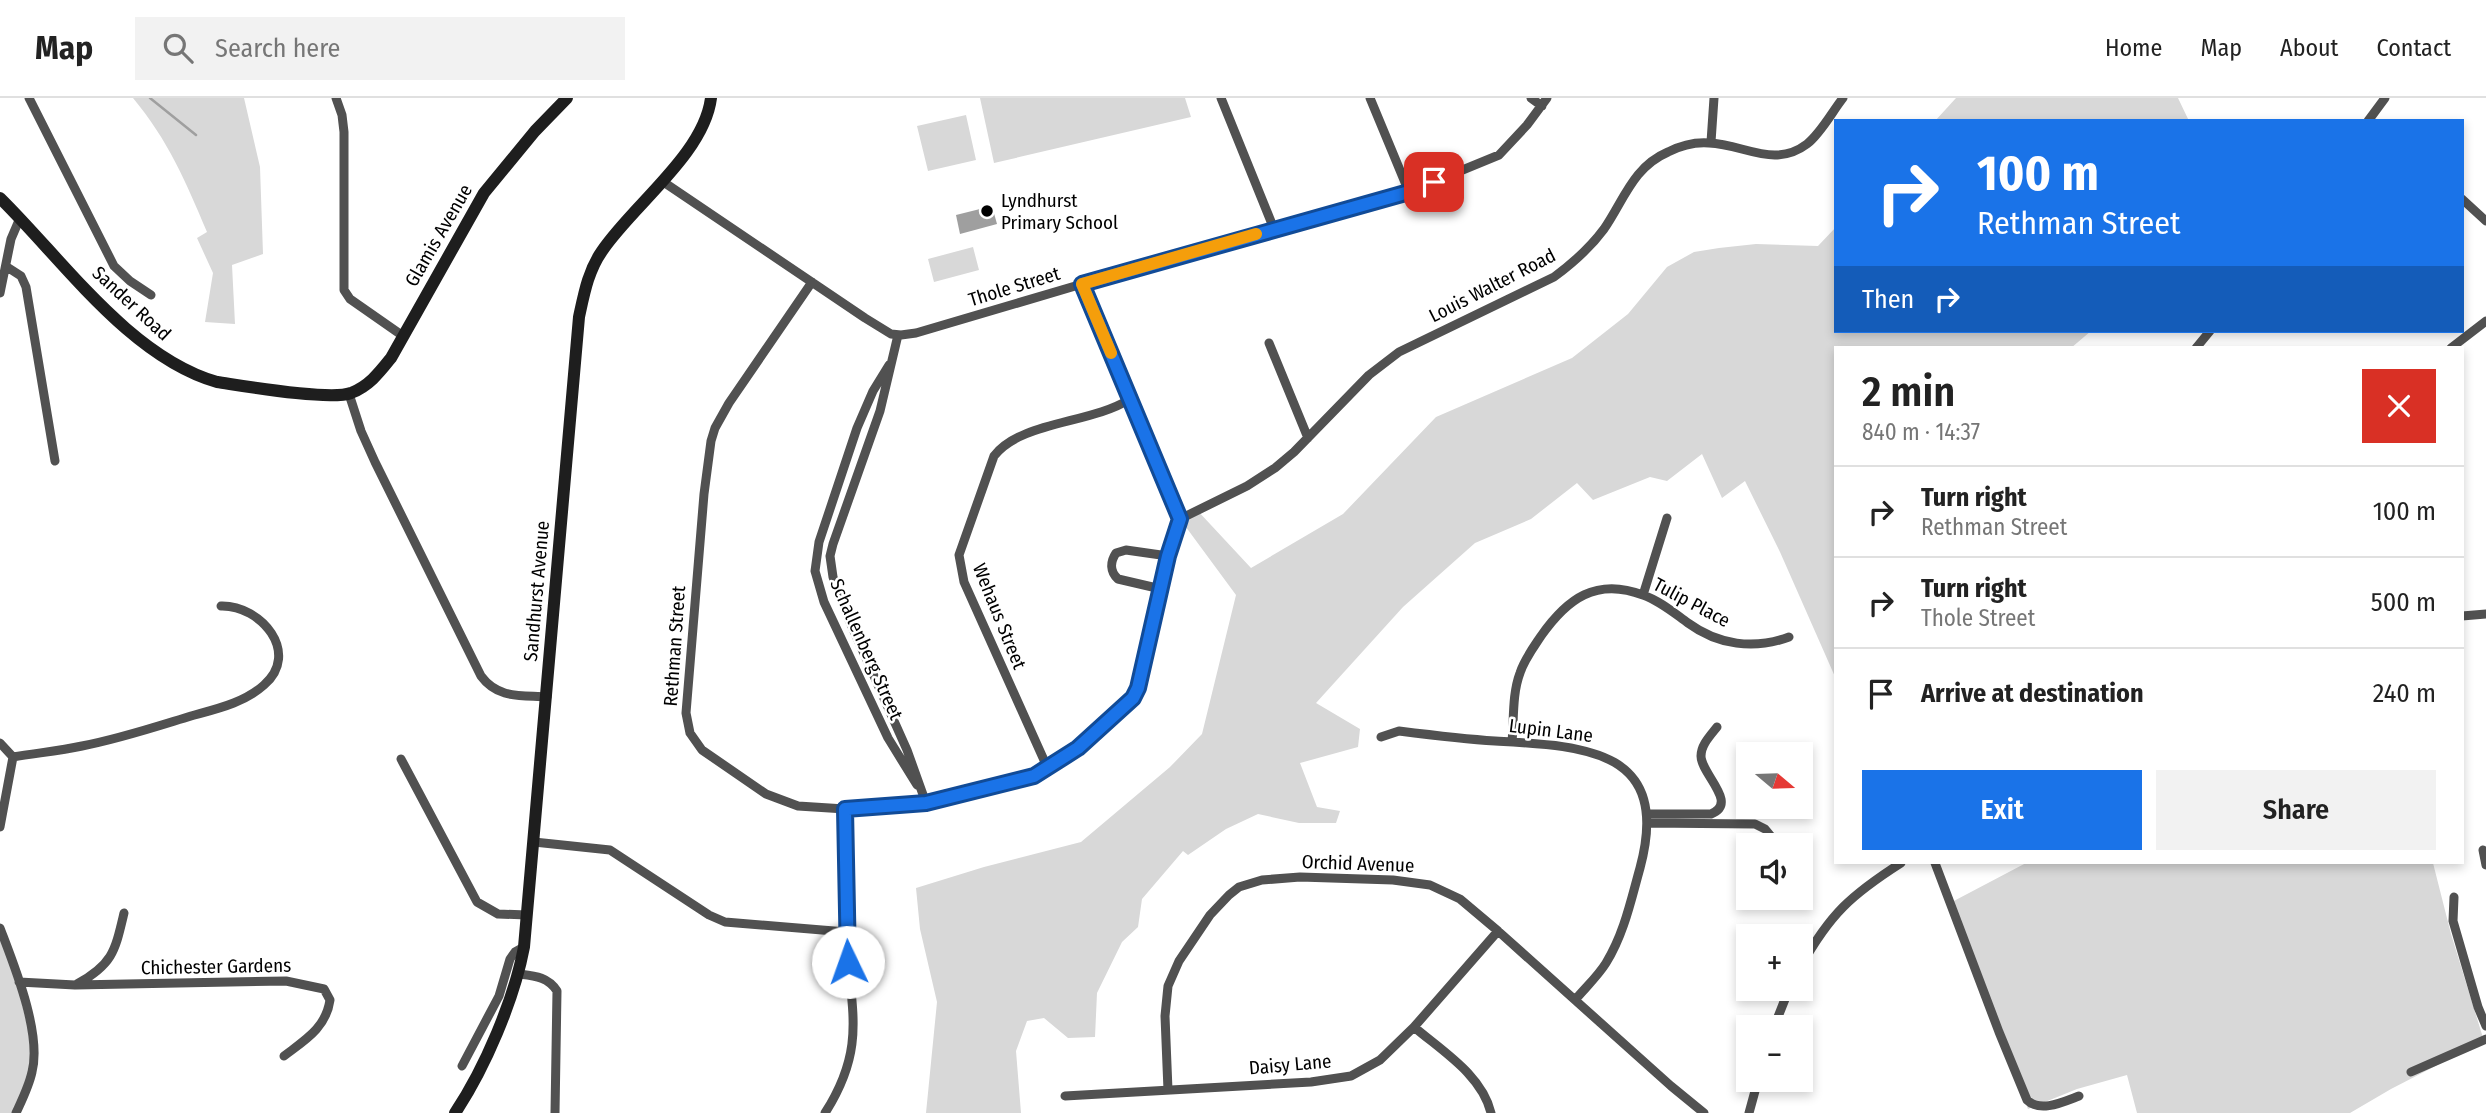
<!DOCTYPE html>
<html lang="en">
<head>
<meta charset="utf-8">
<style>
  :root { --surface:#fff; --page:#f2f2f2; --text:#222; --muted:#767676; --line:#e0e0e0; --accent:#1a73e8 }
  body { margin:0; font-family:"Fira Sans Condensed",sans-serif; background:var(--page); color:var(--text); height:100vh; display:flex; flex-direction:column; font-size:26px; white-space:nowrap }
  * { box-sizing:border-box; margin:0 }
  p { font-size:23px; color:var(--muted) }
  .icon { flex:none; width:38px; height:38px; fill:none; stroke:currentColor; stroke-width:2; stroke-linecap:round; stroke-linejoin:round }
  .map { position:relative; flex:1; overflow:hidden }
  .panel { position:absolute; left:1834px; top:248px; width:630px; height:518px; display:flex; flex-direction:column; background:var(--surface); border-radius:0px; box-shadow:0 4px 10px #0003 }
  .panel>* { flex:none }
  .top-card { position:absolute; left:1834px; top:21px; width:630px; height:214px; border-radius:0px; box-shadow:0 4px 10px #0003; background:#1a73e8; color:#fff; overflow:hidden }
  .needle { width:46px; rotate:109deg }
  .tools { position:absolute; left:1736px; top:644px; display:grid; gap:14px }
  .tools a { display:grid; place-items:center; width:77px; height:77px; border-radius:0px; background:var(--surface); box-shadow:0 4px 10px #0003; font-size:35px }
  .pin { position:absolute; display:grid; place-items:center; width:60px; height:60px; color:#fff; margin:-30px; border-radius:14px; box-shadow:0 4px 10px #0006 }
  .me { position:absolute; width:77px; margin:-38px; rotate:357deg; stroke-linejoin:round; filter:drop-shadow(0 0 5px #0008) }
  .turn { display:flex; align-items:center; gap:24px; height:147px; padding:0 28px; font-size:32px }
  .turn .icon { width:91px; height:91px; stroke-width:2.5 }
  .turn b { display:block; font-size:49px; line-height:60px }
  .then { display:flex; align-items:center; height:66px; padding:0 28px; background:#0003; gap:14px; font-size:26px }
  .round { display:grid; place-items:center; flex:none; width:74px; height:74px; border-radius:0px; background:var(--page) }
  .headline { display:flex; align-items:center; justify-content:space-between; height:119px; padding:0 28px }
  h1 { font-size:42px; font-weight:600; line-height:52px }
  .cta { display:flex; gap:14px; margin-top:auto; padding:14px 28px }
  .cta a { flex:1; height:80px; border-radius:0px; background:var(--accent); color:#fff; font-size:28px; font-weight:600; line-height:80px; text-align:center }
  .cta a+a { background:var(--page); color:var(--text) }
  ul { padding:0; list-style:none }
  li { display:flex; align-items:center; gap:21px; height:91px; padding:0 28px; border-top:2px solid var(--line) }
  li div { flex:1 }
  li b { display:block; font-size:26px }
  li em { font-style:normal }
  header { display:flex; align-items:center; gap:42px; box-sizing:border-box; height:98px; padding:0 35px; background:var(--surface); border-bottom:2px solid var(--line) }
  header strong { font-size:33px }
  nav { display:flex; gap:38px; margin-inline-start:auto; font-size:24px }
  .search { width:490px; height:63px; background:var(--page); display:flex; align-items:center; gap:18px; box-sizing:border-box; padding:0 24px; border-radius:0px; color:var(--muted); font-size:26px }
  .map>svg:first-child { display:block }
</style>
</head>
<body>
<header>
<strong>Map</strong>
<div class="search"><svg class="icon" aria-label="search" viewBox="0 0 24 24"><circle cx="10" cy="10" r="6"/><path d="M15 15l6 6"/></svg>Search here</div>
<nav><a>Home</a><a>Map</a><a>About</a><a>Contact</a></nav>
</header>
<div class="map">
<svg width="2486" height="1015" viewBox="0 0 2486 1015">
  <rect width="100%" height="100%" fill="#fff"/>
  <path fill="#d8d8d8" d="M133,0H244L260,69L263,156L232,167L235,226L205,224L213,175L197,140L207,134C186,84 168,42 133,0Z
    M980,0H1185L1191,19L994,65Z
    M1956,0H2178L2189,23H1935Z
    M966,17L976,62L928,73L917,28Z
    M1836,129V233H2091L2071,250H1836V581L1780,454L1745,383L1722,400L1702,356L1667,383L1650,379L1593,402L1577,385L1531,421L1475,445L1403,509L1316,605L1360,631L1358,649L1300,665L1317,709L1340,713L1336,725H1299L1258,716L1226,731L1188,757L1183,753L1142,801L1138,829L1122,844L1097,895L1095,939L1068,940L1044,920L1027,923L1016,953L1021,1015H926L937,904L920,831L916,790L984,769L1081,744L1170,669L1202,636L1236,497L1180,421L1197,412L1251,470L1343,416L1436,319L1572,260L1628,216L1667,169L1694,154L1719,150L1756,146L1818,148Z
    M973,149L979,172L934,184L928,161Z
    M2026,765H2433L2451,836L2484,943L2391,991L2350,1015H2137L2127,977L2077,991L2028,1011L1950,805Z
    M0,829L10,856L35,960L17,1015H0Z"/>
  <path fill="#9f9f9f" d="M992,108L997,126L960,136L956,117Z"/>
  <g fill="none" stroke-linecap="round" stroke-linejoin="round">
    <path stroke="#9f9f9f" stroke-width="2.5" d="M150,0L196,37"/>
    <path stroke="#515151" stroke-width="9" d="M29,0L114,168L130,183L151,197
      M336,0L342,17L344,34V192L350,201L403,238
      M1221,0L1274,131
      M1370,0L1409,94
      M1531,0L1542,8
      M2368,23L2385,0
      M1711,44L1714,0
      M662,83L865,220L891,236L901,237L916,235L1082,186L1409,94L1499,57L1527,27L1547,0
      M2462,101L2486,123
      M7,169L21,178L26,189L55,363
      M812,184L729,305L715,330L711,343L704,396L686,615L690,635L702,652L766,696L798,708L845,711L926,705L1034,678L1078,650L1133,600L1138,590L1168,458L1180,421L1082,186
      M0,195L11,141L20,120
      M898,237L880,313L833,446L830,458L833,479L849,522L907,652L926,705
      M1269,245L1308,340
      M2196,250L2210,233
      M2451,250L2486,223
      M889,267L873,293L857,330L819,444L815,473L824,504L888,640L917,687
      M349,296L361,333L375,364L481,578C498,601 521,597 547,599
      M1180,421L1247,388L1275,370L1294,354L1369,277L1399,254L1554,179C1573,165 1590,150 1604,131C1624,102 1633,69 1668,54C1680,48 1696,44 1709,45C1744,46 1774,71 1807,46C1821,35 1832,14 1843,0
      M1161,491L1118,481C1110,474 1110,464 1116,455L1126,452L1168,458
      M1643,497L1667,420
      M2462,518L2486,516
      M1381,639L1399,633C1431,637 1463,641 1495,643C1585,648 1672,651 1640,770C1631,802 1624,836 1606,865C1598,878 1585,890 1575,902
      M1512,644C1514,622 1512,596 1520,575C1524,562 1533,550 1541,538C1567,501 1596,479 1643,497C1660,503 1674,515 1688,525C1718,547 1754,552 1789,539
      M0,645L13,659
      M13,659C36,655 59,653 82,648C119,641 155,629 191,618C216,611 244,605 264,587C301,555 261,507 221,508
      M401,661L477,804L498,816L527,817
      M1048,671L964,484L959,457L994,358C1021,323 1091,326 1130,301
      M1647,716H1711C1739,705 1701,676 1701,658C1701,647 1710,638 1717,629
      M1648,725L1755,726L1765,731L1778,747
      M0,729L13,659
      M534,744L610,752L709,817L725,824L846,834
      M2483,752L2486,767
      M1935,765L1999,934L2027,1002C2040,1015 2063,1004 2079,998
      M2454,799L2453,823L2478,909L2486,928
      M0,830C14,867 42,935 32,974C29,988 22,1002 16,1015
      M1801,868C1830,816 1851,797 1901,765
      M519,876C535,878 548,879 557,893L555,1015
      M19,884L75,887L286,883L324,891L330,902C326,930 305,942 284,958
      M77,886C113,866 115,853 124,815
      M1414,929C1442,953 1482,977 1491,1015
      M1774,929L1789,891
      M462,968L499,898L510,861L515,854L524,849
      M2411,974L2486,941
      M1168,992L1165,918L1168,888L1179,863L1210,817L1229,797L1239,789L1262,782L1300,779L1393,782L1430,787L1460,801L1498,833L1671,988L1704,1015
      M1065,998L1311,984L1351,978L1380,962L1414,929L1498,833
      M825,1015C869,946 849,909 846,834C844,793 845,752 845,711
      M1749,1015L1758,982"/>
    <path stroke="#1e1e1e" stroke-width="12" d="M0,100C63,162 130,259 217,284C244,288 329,303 351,295C369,288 379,275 391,260L484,95L535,33L567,0
      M455,1015C485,970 514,902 524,849L579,219C584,196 588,173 602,153C633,107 704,56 711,0"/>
  </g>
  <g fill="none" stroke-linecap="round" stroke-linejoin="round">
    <defs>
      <path id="route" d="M848,864L845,711L926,705L1034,678L1078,650L1133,600L1138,590L1168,458L1180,421L1082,186L1409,94L1434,84"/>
    </defs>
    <use href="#route" stroke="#114b97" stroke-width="18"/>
    <use href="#route" stroke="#1a73e8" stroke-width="12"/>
    <path stroke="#f59e0b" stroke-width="12" d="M1111,255L1082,186L1256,136"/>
  </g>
  <circle fill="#000" stroke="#fff" stroke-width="2.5" cx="987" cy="113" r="7"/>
  <g text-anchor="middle" stroke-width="5" stroke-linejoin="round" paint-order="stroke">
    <g font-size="19" fill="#000" stroke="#fff" text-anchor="start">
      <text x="1001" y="109">Lyndhurst<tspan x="1001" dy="22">Primary School</tspan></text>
    </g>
    <g font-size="19" fill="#000" stroke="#fff">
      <text transform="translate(438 137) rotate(-60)" y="7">Glamis Avenue</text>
      <text transform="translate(1492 187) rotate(-27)" y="7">Louis Walter Road</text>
      <text transform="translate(1014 188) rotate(-17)" y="7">Thole Street</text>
      <text transform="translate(132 205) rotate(43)" y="7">Sander Road</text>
      <text transform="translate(536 493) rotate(-85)" y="7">Sandhurst Avenue</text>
      <text transform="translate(1692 504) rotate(28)" y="7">Tulip Place</text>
      <text transform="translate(1000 518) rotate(68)" y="7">Wehaus Street</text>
      <text transform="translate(674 548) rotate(-86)" y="7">Rethman Street</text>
      <text transform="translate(867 551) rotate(66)" y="7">Schallenberg Street</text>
      <text transform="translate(1551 632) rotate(7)" y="7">Lupin Lane</text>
      <text transform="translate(1358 765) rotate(2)" y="7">Orchid Avenue</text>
      <text transform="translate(216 868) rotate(-1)" y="7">Chichester Gardens</text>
      <text transform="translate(1290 966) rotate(-5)" y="7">Daisy Lane</text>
    </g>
  </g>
</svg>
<div class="tools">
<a><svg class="needle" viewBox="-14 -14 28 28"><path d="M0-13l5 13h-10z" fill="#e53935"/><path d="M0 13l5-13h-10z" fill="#767676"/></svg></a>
<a><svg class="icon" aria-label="sound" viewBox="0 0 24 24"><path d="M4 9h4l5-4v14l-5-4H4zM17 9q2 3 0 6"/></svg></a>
<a>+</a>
<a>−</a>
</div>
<div class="pin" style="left:1434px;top:84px;background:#d93025"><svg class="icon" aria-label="arrive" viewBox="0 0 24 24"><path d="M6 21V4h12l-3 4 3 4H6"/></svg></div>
<svg class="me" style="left:848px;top:864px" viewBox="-20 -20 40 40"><circle r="19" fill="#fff"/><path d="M0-13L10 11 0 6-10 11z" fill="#1a73e8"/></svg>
<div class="top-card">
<div class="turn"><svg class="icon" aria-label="right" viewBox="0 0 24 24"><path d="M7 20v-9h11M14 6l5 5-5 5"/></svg><div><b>100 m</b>Rethman Street</div></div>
<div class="then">Then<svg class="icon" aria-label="right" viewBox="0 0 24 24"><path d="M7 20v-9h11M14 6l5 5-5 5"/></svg></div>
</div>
<section class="panel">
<div class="headline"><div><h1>2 min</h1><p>840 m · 14:37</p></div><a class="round" style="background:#d93025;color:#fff"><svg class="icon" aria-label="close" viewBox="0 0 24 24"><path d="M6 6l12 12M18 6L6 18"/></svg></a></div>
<ul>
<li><svg class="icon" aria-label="right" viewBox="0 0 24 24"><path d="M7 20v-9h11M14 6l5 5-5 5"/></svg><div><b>Turn right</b><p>Rethman Street</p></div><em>100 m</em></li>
<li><svg class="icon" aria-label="right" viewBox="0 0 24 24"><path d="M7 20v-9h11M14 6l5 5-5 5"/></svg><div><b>Turn right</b><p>Thole Street</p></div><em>500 m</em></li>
<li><svg class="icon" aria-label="arrive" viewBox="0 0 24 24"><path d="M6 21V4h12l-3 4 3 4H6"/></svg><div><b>Arrive at destination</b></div><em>240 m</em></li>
</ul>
<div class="cta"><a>Exit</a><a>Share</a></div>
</section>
</div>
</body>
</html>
